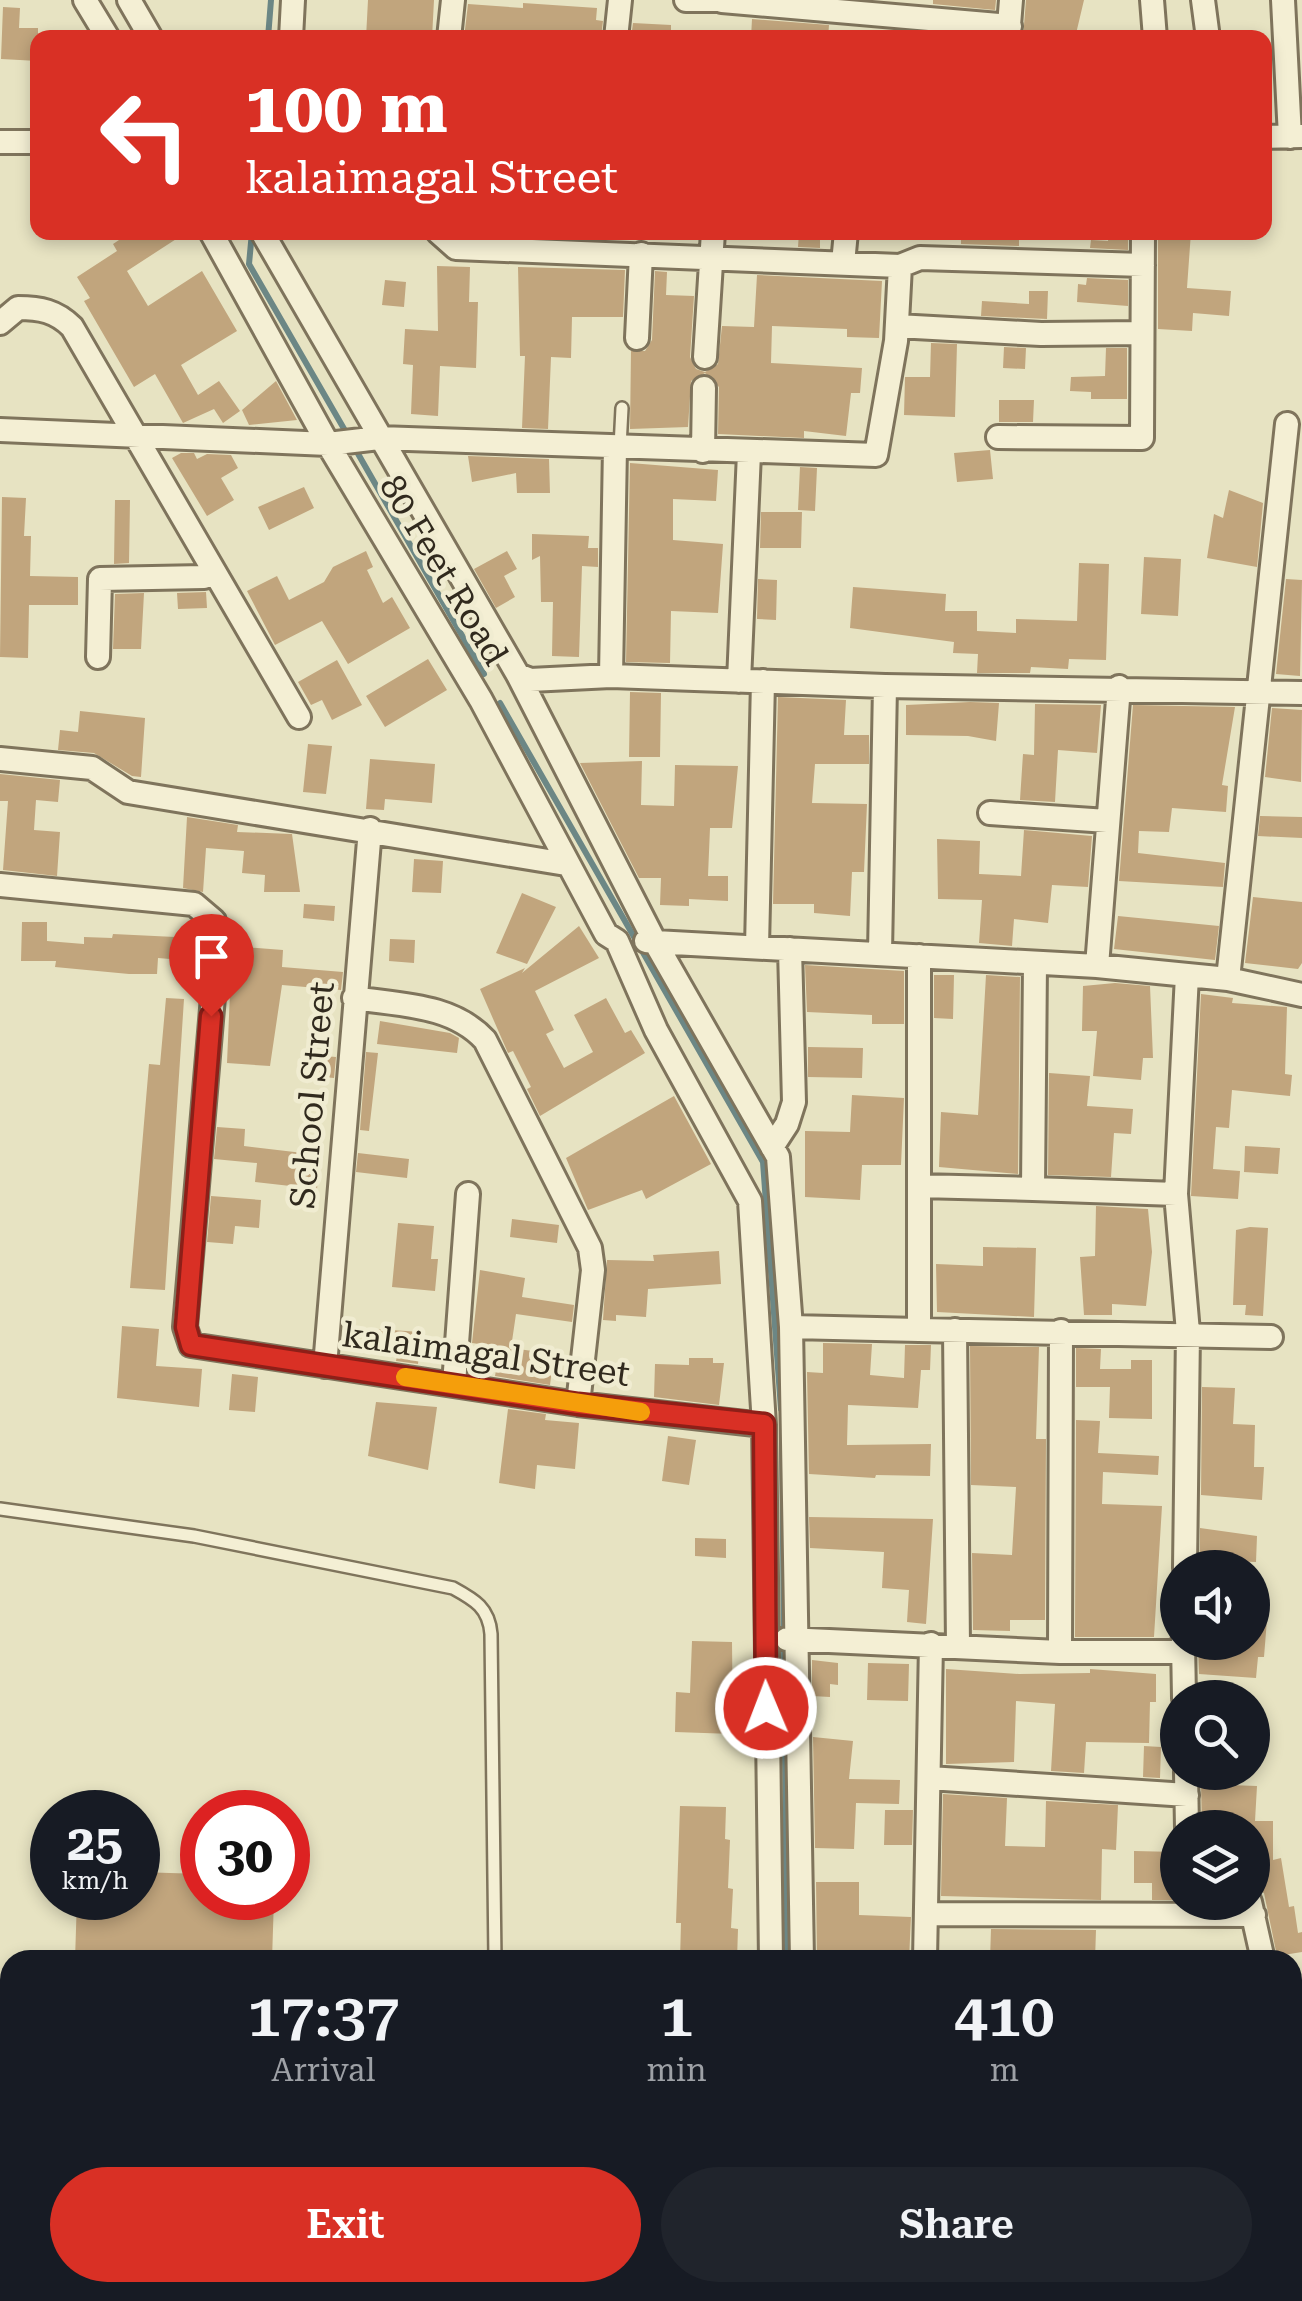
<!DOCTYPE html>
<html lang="en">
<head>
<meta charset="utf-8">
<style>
  :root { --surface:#171b24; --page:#20242c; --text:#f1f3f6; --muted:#9ea1a6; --accent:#d93025 }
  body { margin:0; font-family:"Roboto Serif",serif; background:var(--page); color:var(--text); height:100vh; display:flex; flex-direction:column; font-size:38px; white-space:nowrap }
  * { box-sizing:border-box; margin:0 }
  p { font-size:32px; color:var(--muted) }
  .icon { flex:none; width:55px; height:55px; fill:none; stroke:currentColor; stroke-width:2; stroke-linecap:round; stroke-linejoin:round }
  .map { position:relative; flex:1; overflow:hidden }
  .panel { position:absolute; left:0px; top:1950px; width:1302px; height:352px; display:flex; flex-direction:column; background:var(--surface); border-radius:30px 30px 0 0; box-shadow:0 5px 15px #0003 }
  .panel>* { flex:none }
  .top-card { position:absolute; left:30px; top:30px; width:1242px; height:210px; border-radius:20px; box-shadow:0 5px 15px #0003; background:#d93025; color:#fff; overflow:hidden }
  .buttons { position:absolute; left:1160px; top:1550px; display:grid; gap:20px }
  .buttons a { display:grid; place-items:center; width:110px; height:110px; border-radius:50%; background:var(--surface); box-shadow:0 5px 15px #0003; font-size:50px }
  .speed { position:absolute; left:30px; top:1790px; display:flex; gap:20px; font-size:50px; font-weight:700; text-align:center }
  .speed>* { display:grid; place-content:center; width:130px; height:130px; border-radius:50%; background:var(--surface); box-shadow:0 5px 15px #0003; line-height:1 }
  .speed small { font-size:25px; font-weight:400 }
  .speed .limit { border:15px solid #d22; background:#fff; color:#111 }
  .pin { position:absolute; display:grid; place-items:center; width:85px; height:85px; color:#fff; margin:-102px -42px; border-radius:50% 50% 50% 0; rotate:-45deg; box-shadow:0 0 10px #0007 }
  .pin .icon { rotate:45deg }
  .me { position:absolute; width:110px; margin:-55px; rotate:359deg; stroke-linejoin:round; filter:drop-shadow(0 0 8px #0008) }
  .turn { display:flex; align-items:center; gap:35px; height:210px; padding:0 50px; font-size:45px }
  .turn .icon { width:130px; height:130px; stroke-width:2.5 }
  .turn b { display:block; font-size:70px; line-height:85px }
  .eta { display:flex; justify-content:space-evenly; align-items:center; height:170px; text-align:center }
  .eta b { font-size:60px; font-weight:600; line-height:70px }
  .action { display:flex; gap:20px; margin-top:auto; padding:20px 50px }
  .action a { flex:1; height:115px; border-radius:60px; background:var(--accent); color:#fff; font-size:40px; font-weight:600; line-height:115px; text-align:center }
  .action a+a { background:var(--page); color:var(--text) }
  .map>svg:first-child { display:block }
</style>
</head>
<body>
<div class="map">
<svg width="1302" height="2301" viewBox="0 0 1302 2301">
  <rect width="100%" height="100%" fill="#e7e3c2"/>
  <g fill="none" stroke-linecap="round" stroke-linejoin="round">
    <path stroke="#6c8785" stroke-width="6" d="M268,38L271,0
      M252,232L249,264L347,434
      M353,445L484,674
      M500,703L763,1162L781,1409
      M782,1436L787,1960"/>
  </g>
  <path fill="#c1a57d" d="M368,0H434L432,38H366Z
    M933,0H996L995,10L933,4Z
    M1026,0H1084L1075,38H1023Z
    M523,3L597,8L596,20L603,21L601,37L516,32V38H464L468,4L523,8Z
    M3,7L20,8L19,28H38V61L1,59Z
    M752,19L829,25L828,38H751Z
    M633,23L671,25V38H631Z
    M131,232H187L127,271L148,306L202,271L237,331L181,365L198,395L219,381L240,411L223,423L214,409L183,423L155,374L134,387L84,301L90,298L77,277L117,251L113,244Z
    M799,232H820V248L798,247Z
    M1109,232H1128V250L1090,248L1091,240L1108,241Z
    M1158,232H1191L1187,288L1231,291L1229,316L1193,313L1192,331L1158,329Z
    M961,233L1019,235V246L961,244Z
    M437,266L470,267L469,302H478L476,368L440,366L438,416L411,414L413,365L403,364L405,329L438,331Z
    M518,267L625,270L623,317H572L571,358L551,357L548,429L522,428L525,356H520Z
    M655,271L667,272L666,295L694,296L690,357L696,369L705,372L718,364L722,326L754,327L757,275L882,281L879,338L847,337V329L772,326L771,363L862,368L860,393H851L846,436L804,431V438L718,434L719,387L705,373L691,381L688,427L630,429L631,351H645L652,340Z
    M1087,278L1128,280V306L1077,302L1078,284L1086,285Z
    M385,280L406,282L404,307L382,305Z
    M1029,291H1048L1047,319L981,316L982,301L1029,304Z
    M931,343L957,344L955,417L904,415L905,377H930Z
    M1004,347L1026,348L1025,369L1003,368Z
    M1106,348H1127V399H1091V392L1070,391L1071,377L1105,376Z
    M276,381L297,420L249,425L242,410Z
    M999,400H1034L1033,422H999Z
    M990,450L993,479L957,482L954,453Z
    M181,453H194L197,459L207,454L231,455L238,468L221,478L234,500L207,516L172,458Z
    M468,456L549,459L550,493H517L516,473L472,482Z
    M630,463L718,470L716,501L673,499V540L723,544L718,613L671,611L670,663L626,662Z
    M800,467L817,468L815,511L798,510Z
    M304,487L314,508L269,530L258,507Z
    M1229,490L1263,503L1257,567L1207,558L1214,514L1223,518Z
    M2,497L26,498L24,536H31L30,576L78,577V605H29L28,658L0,657Z
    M115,500H130L129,563L114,564Z
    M761,512H802L801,548H760Z
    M532,534L589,536L588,548H598V567L582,566L579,657L552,656L553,602H541L540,556L532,560Z
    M366,551L373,567L367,570L383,603L392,597L410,628L348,664L322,621L275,645L247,591L277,576L289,600L324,582L333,567Z
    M507,551L517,569L504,576L515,597L496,608L474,569Z
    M1144,557L1181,559L1178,616L1141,614Z
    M1079,563L1109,564L1106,660L1069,659L1068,669L1031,667L1030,673H977L978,654L953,653L954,642L850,628L853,587L946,594L945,611H977V631L1016,633V619L1077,621Z
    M758,579L777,580L776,620L757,619Z
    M1286,579L1302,580L1300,676L1276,674Z
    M206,592L207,608L178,609L177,593Z
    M144,593L141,649H113L115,594Z
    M428,659L447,690L385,727L366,696Z
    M337,660L362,705L332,720L322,700L311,705L298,682Z
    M630,692L661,693L660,757H629Z
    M778,697L846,700L844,735H869V764H815L812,803L867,804L864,872H852L850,916L814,913V904H773Z
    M970,702L999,703L996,741L968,736L906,735V705Z
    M1035,704L1101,705L1097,753L1058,750L1055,802L1020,800L1023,754L1034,755Z
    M1133,705L1235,707L1222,785L1228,786L1226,812L1172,808L1169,832L1139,831L1138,853L1225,863L1223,887L1119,881Z
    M1272,708L1302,710L1301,782L1265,777Z
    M80,711L145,718L141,777L132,776L94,753L58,750L60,730L78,732Z
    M308,744L332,746L326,794L303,792Z
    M370,759L435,764L432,803L385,799L384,810L366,809Z
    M642,761L641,805L674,806L675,765L738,766L732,828H710L708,876H728V901L689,899V906L660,905L661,878H639L580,763Z
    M0,774L60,780L58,802L36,800L34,830L60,832L57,876L3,870L8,801H0Z
    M1260,816L1302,817V838L1258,836Z
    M187,817L238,825L237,832L292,834L300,892H264L265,875L242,873L244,851L206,848L203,892L183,888Z
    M1024,830L1092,836L1088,887L1052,885L1048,923L1014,919L1012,946L979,943L982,900L938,899L937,839L980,841L979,874L1021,876Z
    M414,859L443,861L441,893L412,892Z
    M522,893L556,907L527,964L496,953Z
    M1253,897L1302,902V963L1298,969L1245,963Z
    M304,904L335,906L334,921L303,918Z
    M1118,916L1219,926L1215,960L1114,949Z
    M22,922H47V941L84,944V937L112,938L113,934L196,938L194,961L158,958L157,974H129L55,967L56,961H21Z
    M579,926L599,958L535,991L554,1030L546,1034L564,1068L593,1052L574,1015L606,998L625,1033L631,1030L645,1053L540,1116L527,1089L531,1087L513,1051L508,1053L480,989L525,968L522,973Z
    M390,939L415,940L414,963L389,961Z
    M232,946L283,950L282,967L343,972L341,990L282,985L270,1066L227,1063Z
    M805,965L904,971V1024H872V1015L807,1012Z
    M934,975H954L953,1019L934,1018Z
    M986,975L1020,977L1018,1174L939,1167L941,1112L978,1115Z
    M1115,983L1150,986L1153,1058H1143L1141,1080L1093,1076L1097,1031H1082L1083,986Z
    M1201,994L1233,998L1232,1003L1287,1007L1285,1074L1292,1075L1290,1096L1232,1090L1229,1128L1216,1127L1213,1169L1240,1171L1238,1199L1191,1196Z
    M166,998L184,999L165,1290L130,1288L149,1064L160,1065Z
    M380,1021L450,1033L459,1038L457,1053L377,1044Z
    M808,1047L863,1048L862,1078L808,1077Z
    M366,1052L378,1053L369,1131L360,1130Z
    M303,1054L336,1057L334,1078L301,1075Z
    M1049,1073L1090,1076L1087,1106L1133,1109L1131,1134L1114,1133L1111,1177L1048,1175Z
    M852,1095L904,1098L901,1165H862L860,1200L805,1197V1131L850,1132Z
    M674,1096L711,1164L646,1199L642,1190L588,1210L566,1158Z
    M217,1127L245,1129L244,1146L320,1155L317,1189L255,1182L257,1163L214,1159Z
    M1245,1146L1280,1148L1278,1174L1244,1172Z
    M358,1153L409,1159L407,1178L356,1172Z
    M211,1196L261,1200L259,1228L235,1226L233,1244L207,1242Z
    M1096,1206L1148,1209L1152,1252L1146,1306L1112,1304V1315H1084L1080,1257L1095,1256Z
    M512,1219L559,1225L557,1243L510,1237Z
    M398,1223L434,1226L431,1259H438L435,1291L392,1287Z
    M1250,1227L1268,1228L1263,1316L1245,1315L1246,1305H1233L1236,1230Z
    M983,1247L1036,1248L1034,1317L937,1312L936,1264L983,1266Z
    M719,1251L721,1284L648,1289L646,1317L616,1315V1321L603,1320L607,1260L654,1261L653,1255Z
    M480,1270L525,1278L522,1297L574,1305L572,1322L516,1314L511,1348L554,1354L550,1385L495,1376L500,1347L472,1343Z
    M122,1326L159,1329L156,1366L202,1369L199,1407L117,1398Z
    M376,1329L421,1332L418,1364L396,1361L398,1351L374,1349Z
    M823,1343L872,1344L870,1375L904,1378L905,1345H931L930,1370H921L918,1408L848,1405L847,1445L931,1444L930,1476L876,1475L875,1478L809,1474L807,1372L823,1373Z
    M970,1346L1039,1347L1036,1439H1046L1045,1620H1010V1631L973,1630L972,1553L1012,1555L1016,1487L971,1485Z
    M1076,1348L1101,1349L1100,1369H1131V1360H1152V1419L1109,1418L1110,1387H1076Z
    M689,1358H713V1363H724L719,1405L654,1397L655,1364L689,1365Z
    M232,1374L258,1377L255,1412L229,1410Z
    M1202,1387L1235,1388L1233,1424L1255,1425L1254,1467H1264L1262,1500L1201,1495Z
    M376,1402L437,1407L428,1470L368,1456Z
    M508,1409L546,1414L545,1420L579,1423L575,1469L537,1465L535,1489L499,1483Z
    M1076,1420L1100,1421L1098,1453L1159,1456L1158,1475L1103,1472L1102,1504L1162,1506L1154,1637H1075Z
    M668,1436L696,1440L689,1485L662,1481Z
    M809,1517L933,1519L926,1624L907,1622L909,1590L882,1588L884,1552L810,1548Z
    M1200,1528L1257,1536L1256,1562L1200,1560Z
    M695,1538L726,1539V1558L695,1556Z
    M1252,1606L1268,1607L1264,1657H1258L1256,1678L1199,1674L1198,1642H1252Z
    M692,1641L732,1642L733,1734L675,1732L676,1692L690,1693Z
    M812,1660L838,1663V1685L830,1684V1697L812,1696Z
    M868,1663L909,1664L908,1701L867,1700Z
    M946,1669L1019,1674L1090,1673V1669L1156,1674V1702H1150L1149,1743L1086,1742L1084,1773L1051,1771L1055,1704L1016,1701L1014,1762L946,1764Z
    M813,1737L853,1741L849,1779L900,1780L899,1804L856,1803L854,1849L815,1848Z
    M1144,1746L1161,1747L1160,1778L1143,1777Z
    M1201,1784L1257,1786L1255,1821H1273V1860L1281,1858L1289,1907L1294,1906L1298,1933L1302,1932V1952L1277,1956L1264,1893L1260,1891L1252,1828H1202Z
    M943,1794L1007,1798L1005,1846L1045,1847L1046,1801L1118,1805L1116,1850L1102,1849L1101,1900L941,1896Z
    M680,1806L726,1807L725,1839L730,1840L728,1888L733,1889L731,1928L738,1929L737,1960H680L681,1923H676Z
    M885,1810H913L912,1845H884Z
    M1134,1851L1177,1852L1178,1900H1152V1883H1134Z
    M138,1872L202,1874V1898H274L272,1960H75L77,1898H138Z
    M816,1882H859V1915L911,1917L909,1960H817Z
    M991,1929L1096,1930L1095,1960L1029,1956L1028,1960H990Z"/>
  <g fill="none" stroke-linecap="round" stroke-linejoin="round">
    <defs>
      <path id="lane" d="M620,447L622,408
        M0,1509L194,1536L453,1588C475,1600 489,1608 491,1634L495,1960
        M475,2301V2292"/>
      <path id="street" d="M85,0L108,38
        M129,0L151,38
        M686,0H722
        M1152,0L1155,38
        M1203,0L1208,38
        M1283,0L1290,137
        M722,1L1010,26
        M291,38L293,0
        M449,38L453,0
        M616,38L620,0
        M1008,38L1011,0
        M1265,137L1302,136
        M0,142H38
        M211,232L328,444L481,700L606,934L617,941L656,1030L750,1201L764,1425L771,1960
        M262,232L518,675L655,942L1097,966L1228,979L1302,995
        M438,232L456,248L900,266L920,258L1143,265
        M843,263L846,232
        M0,323L18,308C40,308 56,311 72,327L299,717
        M897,326L1041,334L1142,333
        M637,338L641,254
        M705,357L713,232
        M0,430L328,444L379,438L876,455L896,341L900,266
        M998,437L1142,438L1143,232
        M703,451L704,388
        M98,657L100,579L204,577L215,573
        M518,675L530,680L611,676L885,686L1302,693
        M611,676L615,447
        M739,681L749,453
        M0,759L92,768L128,792L566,864
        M990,813L1107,821
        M0,885L194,904L214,921L218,938L185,1327L191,1345L578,1404L764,1425
        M646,941L655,942L778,1157L791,1327L802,1960
        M757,947L763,681
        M880,953L885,686
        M1035,963L1033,1189L1176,1194
        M1097,966L1119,687
        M1228,979L1287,424
        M354,998C399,1005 452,1004 485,1040L590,1248L593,1270L578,1404
        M772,1147L787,1124L794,1102L790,949
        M919,1186L1033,1189
        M791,1327L919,1330V956
        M919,1330L1271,1337
        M955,1330L958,1646
        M325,1366L370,829
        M454,1384L468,1194
        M1185,1568L1188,1332L1176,1194L1187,975
        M787,1639L1060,1652H1183
        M1183,1642L1184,1698
        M1060,1652L1061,1331
        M1186,1772L1187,1828
        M929,1778L1187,1795
        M1250,1902L1263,1960
        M926,1914L1254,1915
        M925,1960L931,1644
        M1292,2158L1302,2238
        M797,2301V2292
        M956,2301L957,2292
        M1135,2301L1136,2292"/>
    </defs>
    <use href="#lane" stroke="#7f745c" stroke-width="16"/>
    <use href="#street" stroke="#7f745c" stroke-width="28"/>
    <use href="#lane" stroke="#f4efd4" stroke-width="11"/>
    <use href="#street" stroke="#f4efd4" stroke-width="22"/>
  </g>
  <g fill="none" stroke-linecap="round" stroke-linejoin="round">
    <defs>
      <path id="route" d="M211,1016L186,1327L191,1345L578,1404L764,1424L766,1708"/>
    </defs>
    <use href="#route" stroke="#8d1f18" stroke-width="25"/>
    <use href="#route" stroke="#d93025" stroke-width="18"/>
    <path stroke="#f59e0b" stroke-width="18" d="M405,1377L641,1412"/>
  </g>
  <g text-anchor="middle" stroke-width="9" stroke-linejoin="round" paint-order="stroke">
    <g font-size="35" fill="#312a1e" stroke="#f0ecd1">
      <text transform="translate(444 570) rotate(59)" y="12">80 Feet Road</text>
      <text transform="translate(312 1095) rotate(-85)" y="12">School Street</text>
      <text transform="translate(486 1354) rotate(8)" y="12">kalaimagal Street</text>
    </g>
  </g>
</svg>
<div class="buttons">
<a><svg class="icon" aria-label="sound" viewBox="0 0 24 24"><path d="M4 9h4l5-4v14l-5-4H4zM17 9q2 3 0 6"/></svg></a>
<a><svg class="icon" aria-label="search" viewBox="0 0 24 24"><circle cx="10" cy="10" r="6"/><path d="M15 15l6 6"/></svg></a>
<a><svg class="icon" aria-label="layers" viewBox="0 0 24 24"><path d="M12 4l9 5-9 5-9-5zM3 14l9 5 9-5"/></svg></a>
</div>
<div class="speed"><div>25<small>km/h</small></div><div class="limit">30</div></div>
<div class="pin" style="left:211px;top:1016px;background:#d93025"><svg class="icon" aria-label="arrive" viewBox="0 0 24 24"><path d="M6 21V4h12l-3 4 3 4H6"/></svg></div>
<svg class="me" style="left:766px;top:1708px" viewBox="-20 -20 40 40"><circle r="17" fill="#d93025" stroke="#fff" stroke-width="3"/><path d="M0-11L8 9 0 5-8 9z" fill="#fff"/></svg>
<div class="top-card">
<div class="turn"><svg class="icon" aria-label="left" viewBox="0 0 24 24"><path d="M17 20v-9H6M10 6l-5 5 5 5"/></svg><div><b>100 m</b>kalaimagal Street</div></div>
</div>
<section class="panel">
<div class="eta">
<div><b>17:37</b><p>Arrival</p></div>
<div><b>1</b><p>min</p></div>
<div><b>410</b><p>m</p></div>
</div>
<div class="action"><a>Exit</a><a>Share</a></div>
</section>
</div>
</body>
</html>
